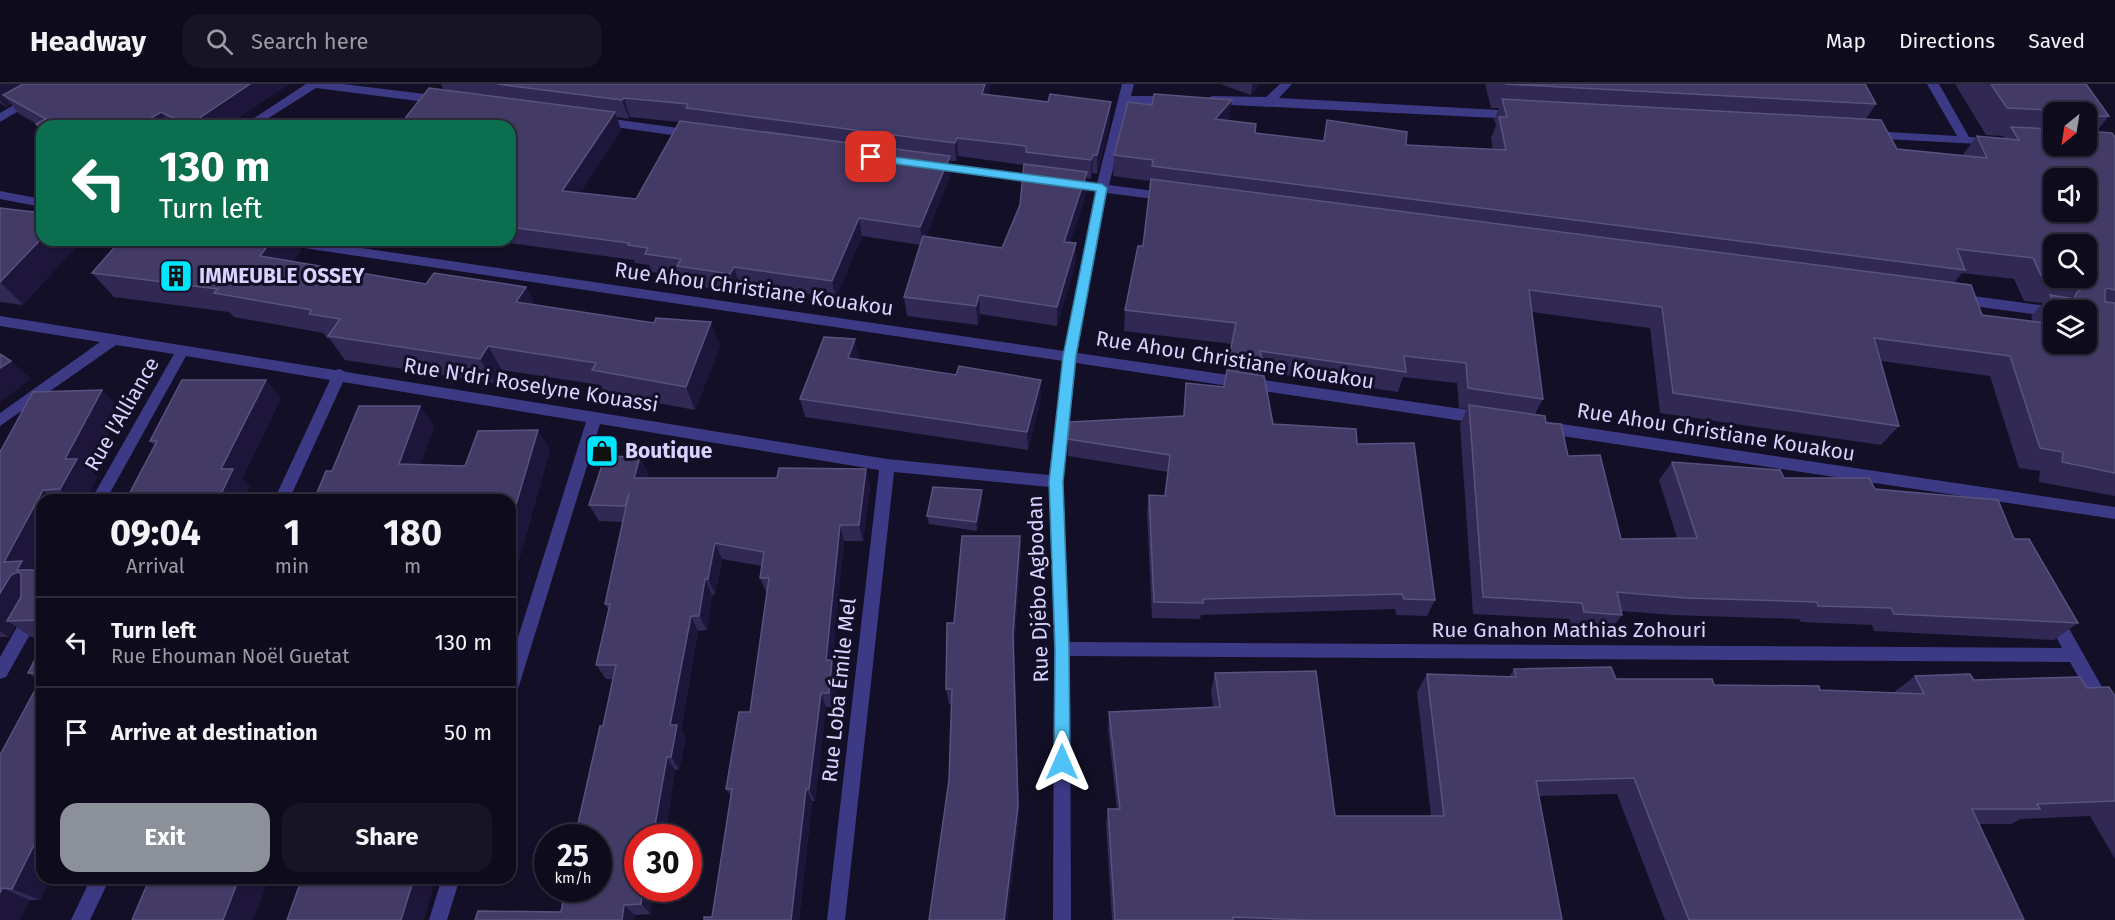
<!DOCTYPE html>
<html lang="en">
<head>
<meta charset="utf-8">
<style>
  :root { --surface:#0e0b1c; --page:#171425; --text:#f1f3f6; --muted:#9b9ba3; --line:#2e2b3b; --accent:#8c9099 }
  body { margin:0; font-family:"Fira Sans",sans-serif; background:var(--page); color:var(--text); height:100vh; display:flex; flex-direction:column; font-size:22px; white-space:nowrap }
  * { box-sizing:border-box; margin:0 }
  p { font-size:20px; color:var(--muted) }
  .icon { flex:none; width:33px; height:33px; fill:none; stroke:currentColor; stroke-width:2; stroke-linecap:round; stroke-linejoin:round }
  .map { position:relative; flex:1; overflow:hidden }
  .sheet { position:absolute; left:36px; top:410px; width:480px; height:390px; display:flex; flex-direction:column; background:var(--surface); border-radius:18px; box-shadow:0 2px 4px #0004,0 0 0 2px var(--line) }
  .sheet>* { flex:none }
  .guide { position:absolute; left:36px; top:36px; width:480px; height:126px; border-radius:18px; box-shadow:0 2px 4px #0004,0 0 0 2px var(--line); background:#0b6e4f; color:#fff; overflow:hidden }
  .needle { width:39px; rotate:210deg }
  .controls { position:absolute; left:2043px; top:18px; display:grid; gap:12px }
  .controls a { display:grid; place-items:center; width:54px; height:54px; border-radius:12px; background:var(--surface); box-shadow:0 2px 4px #0004,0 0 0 2px var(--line); font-size:30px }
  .speed { position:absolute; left:534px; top:740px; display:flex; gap:12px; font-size:30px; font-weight:700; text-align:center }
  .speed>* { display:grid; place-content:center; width:78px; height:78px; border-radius:50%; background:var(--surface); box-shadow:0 2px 4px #0004,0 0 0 2px var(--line); line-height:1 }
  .speed small { font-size:15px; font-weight:400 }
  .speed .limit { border:9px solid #d22; background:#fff; color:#111 }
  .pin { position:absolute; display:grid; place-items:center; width:51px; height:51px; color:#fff; margin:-26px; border-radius:12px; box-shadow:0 3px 9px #0006 }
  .me { position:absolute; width:66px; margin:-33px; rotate:0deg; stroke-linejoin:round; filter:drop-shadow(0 0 4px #0008) }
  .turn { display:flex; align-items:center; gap:21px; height:126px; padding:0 24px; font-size:27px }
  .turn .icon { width:78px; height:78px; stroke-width:2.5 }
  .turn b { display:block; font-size:42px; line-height:51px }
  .eta { display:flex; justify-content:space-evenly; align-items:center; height:102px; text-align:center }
  .eta b { font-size:36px; font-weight:700; line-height:42px }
  .button { display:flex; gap:12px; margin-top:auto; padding:12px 24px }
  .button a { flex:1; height:69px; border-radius:18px; background:var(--accent); color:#fff; font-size:24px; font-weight:700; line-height:69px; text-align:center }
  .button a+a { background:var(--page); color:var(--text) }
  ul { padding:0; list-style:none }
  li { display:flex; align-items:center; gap:18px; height:90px; padding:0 24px; border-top:2px solid var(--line) }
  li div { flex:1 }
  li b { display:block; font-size:22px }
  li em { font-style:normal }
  header { display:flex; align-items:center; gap:36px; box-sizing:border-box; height:84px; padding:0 30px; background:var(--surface); border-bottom:2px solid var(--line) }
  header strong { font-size:28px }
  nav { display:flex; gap:33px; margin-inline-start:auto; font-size:21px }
  .search { width:420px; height:54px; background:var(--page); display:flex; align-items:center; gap:15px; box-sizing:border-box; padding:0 21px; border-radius:18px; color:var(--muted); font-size:22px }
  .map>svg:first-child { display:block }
</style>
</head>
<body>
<header>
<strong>Headway</strong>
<div class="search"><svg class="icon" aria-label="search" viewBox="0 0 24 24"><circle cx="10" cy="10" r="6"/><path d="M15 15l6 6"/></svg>Search here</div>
<nav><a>Map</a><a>Directions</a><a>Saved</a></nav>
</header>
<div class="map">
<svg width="2115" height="836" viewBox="0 0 2115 836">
  <rect width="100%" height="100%" fill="#130f26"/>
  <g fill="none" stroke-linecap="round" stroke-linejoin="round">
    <path fill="#3d3a85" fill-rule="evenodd" d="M50,0H64L0,38V29Z
      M306,0H343L441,12L447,16L441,20L316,4L256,42H242Z
      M1122,0H1134L1131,12H1173L1179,16L1173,20H1129L1109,101L1169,109L1175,113L1169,117L1107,109L1077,269L1483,328L1490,334L1483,340L1076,279L1063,398L1070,558L2062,564L2045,532L2047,527L2053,525L2059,527L2115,626V650L2109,648L2070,578L1070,572L1071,836H1053L1054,565L1049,403L894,388L845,836H827L879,386L600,340L518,605L516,610L510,613V579L586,338L343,298L289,416H274L330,296L186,272L106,416H91L174,270L116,261L0,342V329L100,258L0,242V232L335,286L340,285L346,288L887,375L1049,391L1063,277L277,160L271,156H307L1064,267L1095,107L1068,103L1062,99L1068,95L1097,99Z
      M1280,0H1292L1279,14L1517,27L1523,31L1517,35L1212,20L1206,16L1212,12L1266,13Z
      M1927,0H1939L1969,53L1998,55V61L1867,54V48L1871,47L1957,52Z
      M598,33L693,46L699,50L693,54L594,40L592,37Z
      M931,77L1041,92L1047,96L1041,100L927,84L925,81Z
      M0,107L42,115V123L0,115Z
      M1958,210L2054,223L2060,226H2054V233L1958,220L1951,215Z
      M1542,337L2115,423V435L1542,349L1535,343Z
      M42,507V529L6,593L0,595V573L36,509Z
      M91,794H110L90,836H71Z
      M442,794H460L447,836H429Z"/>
  </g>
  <path fill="#312854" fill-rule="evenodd" d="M0,0H289L226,42H42V47L36,40H37L19,30L11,20L6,23L0,19Z
    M441,0H991L988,11L1110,37L1097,90L1092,89L1091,95L1087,94V107L1070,158L1076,178L1057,242L980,230L978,241L907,232L904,213L921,161L862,152L836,214L739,200L736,208L683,200L681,192L651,188L649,181L635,179L634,176L488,156H510V42L444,6ZM617,33L629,35L630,33L679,38L636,115L580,109L621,46ZM958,72L1024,81L1020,121L1002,164L926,152L951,89L950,77H956Z
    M1220,0H1260L1251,11Z
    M1485,0H1865L1876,20L1866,35L1897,65L1962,72L1977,52L2002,55L2004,52L1986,51L1955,0H2086L2109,32L2096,48L2115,53V412L2039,398L2040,387L2019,384L1990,292L1881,277L1899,342L1881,361L1660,329L1650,244L1532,228L1543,315L1535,330L1546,339L1568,372L1621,455L1677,454L1659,396L1672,378L1784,394L1875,405L2014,455L2078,539L2054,556L1874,547L1872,541L1801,538L1799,535L1672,531L1621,527L1622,531L1609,548L1571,545L1570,535L1473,530L1460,340L1467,325L1459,324L1457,299L1403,293L1398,308L1259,287L1258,291L1273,340L1357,360L1435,516L1427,532L1396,531L1395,525L1201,531L1200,535L1152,534L1147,428L1149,411L1165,412L1168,388L1068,372V355L1183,332L1186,299L1224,303L1232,260L1124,247L1125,226L1143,162L1150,97L1113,92L1114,71L1152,21L1229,37L1255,49L1323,57L1327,36L1406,61L1493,66L1491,54L1496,41L1494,36L1499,24H1491ZM2054,28H2086V62H2054ZM1962,189L2014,195L2024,217L2043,219L2031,232L2033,237L1982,231L1954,199ZM2054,226H2086L2054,260Z
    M0,124L23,221L0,218Z
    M301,166L292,177L426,200L526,203L535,221L720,262L695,326L604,309L600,301L502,286L494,299L345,276L330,255L327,254L323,249L234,233L229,228L114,213L92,189Z
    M859,274L858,276L1041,314L1028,366L805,333L800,315Z
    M281,314L242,395L250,403L155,362L150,357Z
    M420,322L434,342L420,381L465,382L538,346L550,366L515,489H510V416L332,387Z
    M121,324L90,386L97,393L86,416H42L32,485L34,486H42V553H31L15,542L9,553H0V368Z
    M640,373L648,390L647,394H777L866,385L870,402L863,457H844L832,576L837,590L834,623H826L815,717H812L799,836H704L712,833L731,712L726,705L750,628L767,510L760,494L762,482L722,475L715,510L712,511L707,546L698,547L681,646L686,654L679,685L675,686L665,753H638L651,830L635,831L634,836H475L561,828L613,595H606L596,581L609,527L605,520L623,438L599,437L589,421Z
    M982,406V415L977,447L929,440L927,432Z
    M1020,452L1021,468L1014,565L1019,735L1007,836H929L949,696L952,620H949L946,605L954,539Z
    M42,562V794H51L40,816H30L0,836V671L40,597L28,589Z
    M1514,585L1616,595L1820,606L1893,609L1915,592L2087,604L2115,612V775L2090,732L2021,735L2011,740H1979L2024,836H1665L1617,710L1538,712L1562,836H1112L1106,740L1108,725H1117L1108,645L1109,628L1213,623L1211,607L1215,589L1335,732H1431L1417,608L1427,590L1509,593Z"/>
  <path fill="#1d163a" d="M0,0H46L3,11L11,20L6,23L0,16Z
    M250,0H289L226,42H190L189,41Z
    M985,0H991L983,29L982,10Z
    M1252,0H1260L1251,11Z
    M624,14L630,33L629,35L622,16Z
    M1232,16L1229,37L1215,35Z
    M1111,18L1110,37L1097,90V71Z
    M161,28L171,42H138Z
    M615,28L621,46L570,125L562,107Z
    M957,54L958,72L956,77L955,59Z
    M1093,71L1092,89L1091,95V76Z
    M950,72L951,89L923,161L920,143Z
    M1087,88V107L1064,177V158Z
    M859,134L862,152L836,214L832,197Z
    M42,154V156H83L23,221L0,198Z
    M272,156H294L301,166L278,196L260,172Z
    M1076,159V178L1057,242V223Z
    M734,183L739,200L736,208L730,190Z
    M526,203L538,227L516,218Z
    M979,211L980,230L978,241L976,222Z
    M711,238L720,262L695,326L686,303Z
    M855,255L859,274L852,293L848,274Z
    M488,262L502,286L494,299L480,275Z
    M11,277L31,295L0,318V284Z
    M266,296L281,314L242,395L250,403L244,416H218L221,385Z
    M1041,296V314L1028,366L1027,348Z
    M102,306L121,324L90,386L97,393L86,416H72L60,405L65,375Z
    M420,322L434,342L414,400L399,380Z
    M538,346L550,366L515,489L510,482V441Z
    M640,373L648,390L642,410L634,394Z
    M866,385L870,402L863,457L859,441Z
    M43,406L54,416H42V467L32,485L42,492L41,505L7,537L15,542L9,553L0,547V509L4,478Z
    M982,406V415L977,447L976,438Z
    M840,441L844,457L831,591L826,576Z
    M1020,452L1021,468L1014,565L1019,735L1007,836H1004L1013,550Z
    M715,459L722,475L715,510L708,495Z
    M705,495L712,511L707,546L699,532Z
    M691,532L698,547L681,646L686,654L679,685L671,673L670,641Z
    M832,576L837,590L834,623L829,609Z
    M821,609L826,623L815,717L809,705Z
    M667,673L675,686L665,753H653Z
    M806,705L812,717L799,836H791Z
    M42,745V794H51L40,816L12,805Z
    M239,794H269L253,836H223Z
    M414,794H436L424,836H401Z
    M2,804L30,816L20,836H0V809Z
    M643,804H654L651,830L641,820Z
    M624,821L635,831L634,836H622Z"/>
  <path fill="#433a66" stroke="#5a527e" stroke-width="1.5" fill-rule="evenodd" d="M23,0H250L189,41L161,28L138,42H42V44L36,40L46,35L3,11Z
    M497,0H985L982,10L1048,18L1050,10L1111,18L1097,71H1093L1091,76L1026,68V62L957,54L955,59L686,24L688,20L624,14L622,16Z
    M1505,0H1865L1876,20Z
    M1991,0H2086L2109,32L2086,33V28L2007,24Z
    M429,4L615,28L562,107L636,115L680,37L950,72L920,143L859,134L832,197L734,183L730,190L677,182L681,175L645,170L648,164L628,161L629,159L510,143V42H399Z
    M1154,10L1232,16L1215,35L1256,40L1255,49L1324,57L1327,36L1407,48L1406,61L1506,66L1499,33H1507L1502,15L1881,36L1897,65L1987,74L1977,52L2019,56L2011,43L2054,45V62H2086V47L2112,49L2115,53V206L2107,204L2105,206V218L2115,219V389L2062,378L2063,368L2040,364L2010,272L1874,254L1899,342L1673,309L1662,223L1529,206L1543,315L1468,304L1466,279L1404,272L1406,288L1260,267L1262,274L1230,269L1236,239L1125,226L1138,162H1143L1151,95L1971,201L1982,231L2054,240V260H2086V226H2057L2050,211L2074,215L2077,208L2083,205L2075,200L2043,196L2033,174L1957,165L1965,186L1152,82L1153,76L1114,71L1128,18L1152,21ZM2054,94H2086V128H2054ZM2054,160H2086V194H2054Z
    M1024,80L1087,88L1064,158L1076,159L1057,223L979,211L976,222L904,213L923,152L1002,164L1020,121Z
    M0,124L42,129V154L0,198Z
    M121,156H272L260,172L426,200L434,189L526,203L516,218L654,239L656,234L711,238L686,303L592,286L596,279L488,262L480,275L328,252L340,235L309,230L312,226L214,209L218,205L92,189Z
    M824,253L855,255L848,274L956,291L959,282L1041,296L1027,348L800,315Z
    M0,270L11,277L0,284Z
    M1227,286L1264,292L1273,340L1356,345L1357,360L1414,359L1435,516L1404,515L1402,510L1203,515V519L1154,518L1149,411L1165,412L1170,371L1068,355L1070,338L1184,332L1186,299L1224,303Z
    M182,296H266L221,385H233L218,416H126L157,357H150Z
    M102,306L65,375H77L60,405L43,406L4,478L22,477L17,486H42V536L7,537L21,513V490L18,488L11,491L0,509V368L33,308Z
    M1469,321L1545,332L1546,339L1561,340L1568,372L1600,371L1621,455L1697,454L1672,378L1780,386L1784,394H1869L1875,405L1998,416L2014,455H2029L2078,539L1894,530L1891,524L1818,522L1817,518L1686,514L1617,508L1622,531L1584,528L1582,519L1483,513Z
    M359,322H420L399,380L465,382L478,347L538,346L510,441V416H314L326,387H332Z
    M605,372L640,373L634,394H777L779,384L866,385L859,441H840L826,576H832L829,609H821L809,705H806L791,836H704V833H712L732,705H726L739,628H750L769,494H760L764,468L715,459L708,495H705L699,532H691L670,641H677L671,673H667L653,753H638V804H643L641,820L624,821L622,836H475L478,827L561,828L565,804H598V753H575L600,642H603L616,581H596L610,520H605L629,409L625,422L589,421Z
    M933,403L982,406L976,438L927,432Z
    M962,452H1020L1013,550L1018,722L1004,836H929L949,696L952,605H946L947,539H954Z
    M42,562V589H28Z
    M1611,583L1616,595H1712L1714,601L1819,602L1820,606L1924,610L1915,592L1970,590L1974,596L2080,593L2087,604L2109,603L2115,612V717L2037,720L2040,725H1972L2024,836H1689L1634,694L1536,697L1562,836H1308L1233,833V836H1115L1108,725H1120L1109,628L1220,623L1215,589L1316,587L1335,732H1444L1427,590L1516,593L1514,585Z
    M42,593V745L12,805L2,804L0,809V671Z
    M150,794H239L223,836H132Z
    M302,794H414L401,836H287Z"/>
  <path fill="#4fc3f7" stroke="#337fa1" stroke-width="1.5" d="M871,70L1102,100L1107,104L1076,272L1063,398L1069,565L1070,678L1068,683L1062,685L1057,683L1054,678L1055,565L1049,398L1063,272L1096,107L867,76V71Z"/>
  <defs>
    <symbol id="building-square" viewBox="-11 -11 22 22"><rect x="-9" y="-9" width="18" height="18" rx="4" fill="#00e5ff" stroke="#130f26"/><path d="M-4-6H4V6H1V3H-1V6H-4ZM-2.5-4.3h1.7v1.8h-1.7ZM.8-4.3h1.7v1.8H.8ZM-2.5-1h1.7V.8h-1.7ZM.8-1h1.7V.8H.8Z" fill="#111"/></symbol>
    <symbol id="shop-square" viewBox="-11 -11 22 22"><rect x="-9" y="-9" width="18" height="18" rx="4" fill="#00e5ff" stroke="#130f26"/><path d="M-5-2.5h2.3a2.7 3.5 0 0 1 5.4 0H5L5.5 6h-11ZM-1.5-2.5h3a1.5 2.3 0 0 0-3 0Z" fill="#111"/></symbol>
  </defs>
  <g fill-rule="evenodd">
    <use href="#building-square" x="157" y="173" width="38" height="38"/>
    <use href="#shop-square" x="583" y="348" width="38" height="38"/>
  </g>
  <g text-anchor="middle" stroke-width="6" stroke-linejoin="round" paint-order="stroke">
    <g font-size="21" font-weight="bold" fill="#d9d4ff" stroke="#130f26" text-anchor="start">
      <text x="199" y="199">IMMEUBLE OSSEY</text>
      <text x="625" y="374">Boutique</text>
    </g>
    <g font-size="21" fill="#d9d4ff" stroke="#130f26">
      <text transform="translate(754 205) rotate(8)" y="7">Rue Ahou Christiane Kouakou</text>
      <text transform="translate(1235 276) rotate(9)" y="7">Rue Ahou Christiane Kouakou</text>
      <text transform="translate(531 301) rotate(9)" y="7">Rue N'dri Roselyne Kouassi</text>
      <text transform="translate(122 330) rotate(-60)" y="7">Rue l'Alliance</text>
      <text transform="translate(1716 348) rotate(9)" y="7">Rue Ahou Christiane Kouakou</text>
      <text transform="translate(1038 505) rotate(-92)" y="7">Rue Djébo Agbodan</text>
      <text x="1569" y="553">Rue Gnahon Mathias Zohouri</text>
      <text transform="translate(839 606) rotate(-84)" y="7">Rue Loba Émile Mel</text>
    </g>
  </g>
</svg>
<div class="controls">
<a><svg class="needle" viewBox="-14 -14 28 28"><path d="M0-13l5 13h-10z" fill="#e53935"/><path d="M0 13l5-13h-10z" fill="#9b9ba3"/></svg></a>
<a><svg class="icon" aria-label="sound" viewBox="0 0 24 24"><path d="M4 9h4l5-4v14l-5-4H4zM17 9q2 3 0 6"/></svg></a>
<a><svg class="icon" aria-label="search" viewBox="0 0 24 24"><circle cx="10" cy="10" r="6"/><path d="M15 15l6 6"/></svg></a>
<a><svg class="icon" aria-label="layers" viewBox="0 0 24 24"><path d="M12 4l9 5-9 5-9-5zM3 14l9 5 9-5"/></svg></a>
</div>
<div class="speed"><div>25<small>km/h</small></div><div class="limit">30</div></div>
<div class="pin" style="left:871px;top:73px;background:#d93025"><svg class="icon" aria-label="arrive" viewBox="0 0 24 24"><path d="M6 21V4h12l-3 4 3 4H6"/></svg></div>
<svg class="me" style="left:1062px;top:678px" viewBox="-20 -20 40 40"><path d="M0-17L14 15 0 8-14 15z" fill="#4fc3f7" stroke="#fff" stroke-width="4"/></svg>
<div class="guide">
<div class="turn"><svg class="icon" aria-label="left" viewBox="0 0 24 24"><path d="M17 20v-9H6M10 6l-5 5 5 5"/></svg><div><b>130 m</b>Turn left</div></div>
</div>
<section class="sheet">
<div class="eta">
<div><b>09:04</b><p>Arrival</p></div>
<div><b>1</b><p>min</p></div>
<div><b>180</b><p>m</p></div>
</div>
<ul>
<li><svg class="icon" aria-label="left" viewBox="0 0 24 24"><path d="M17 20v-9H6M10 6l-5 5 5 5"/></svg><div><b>Turn left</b><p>Rue Ehouman Noël Guetat</p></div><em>130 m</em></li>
<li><svg class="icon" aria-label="arrive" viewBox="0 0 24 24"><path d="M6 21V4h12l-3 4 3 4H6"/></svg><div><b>Arrive at destination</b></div><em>50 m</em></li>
</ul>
<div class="button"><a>Exit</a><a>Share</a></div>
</section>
</div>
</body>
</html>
